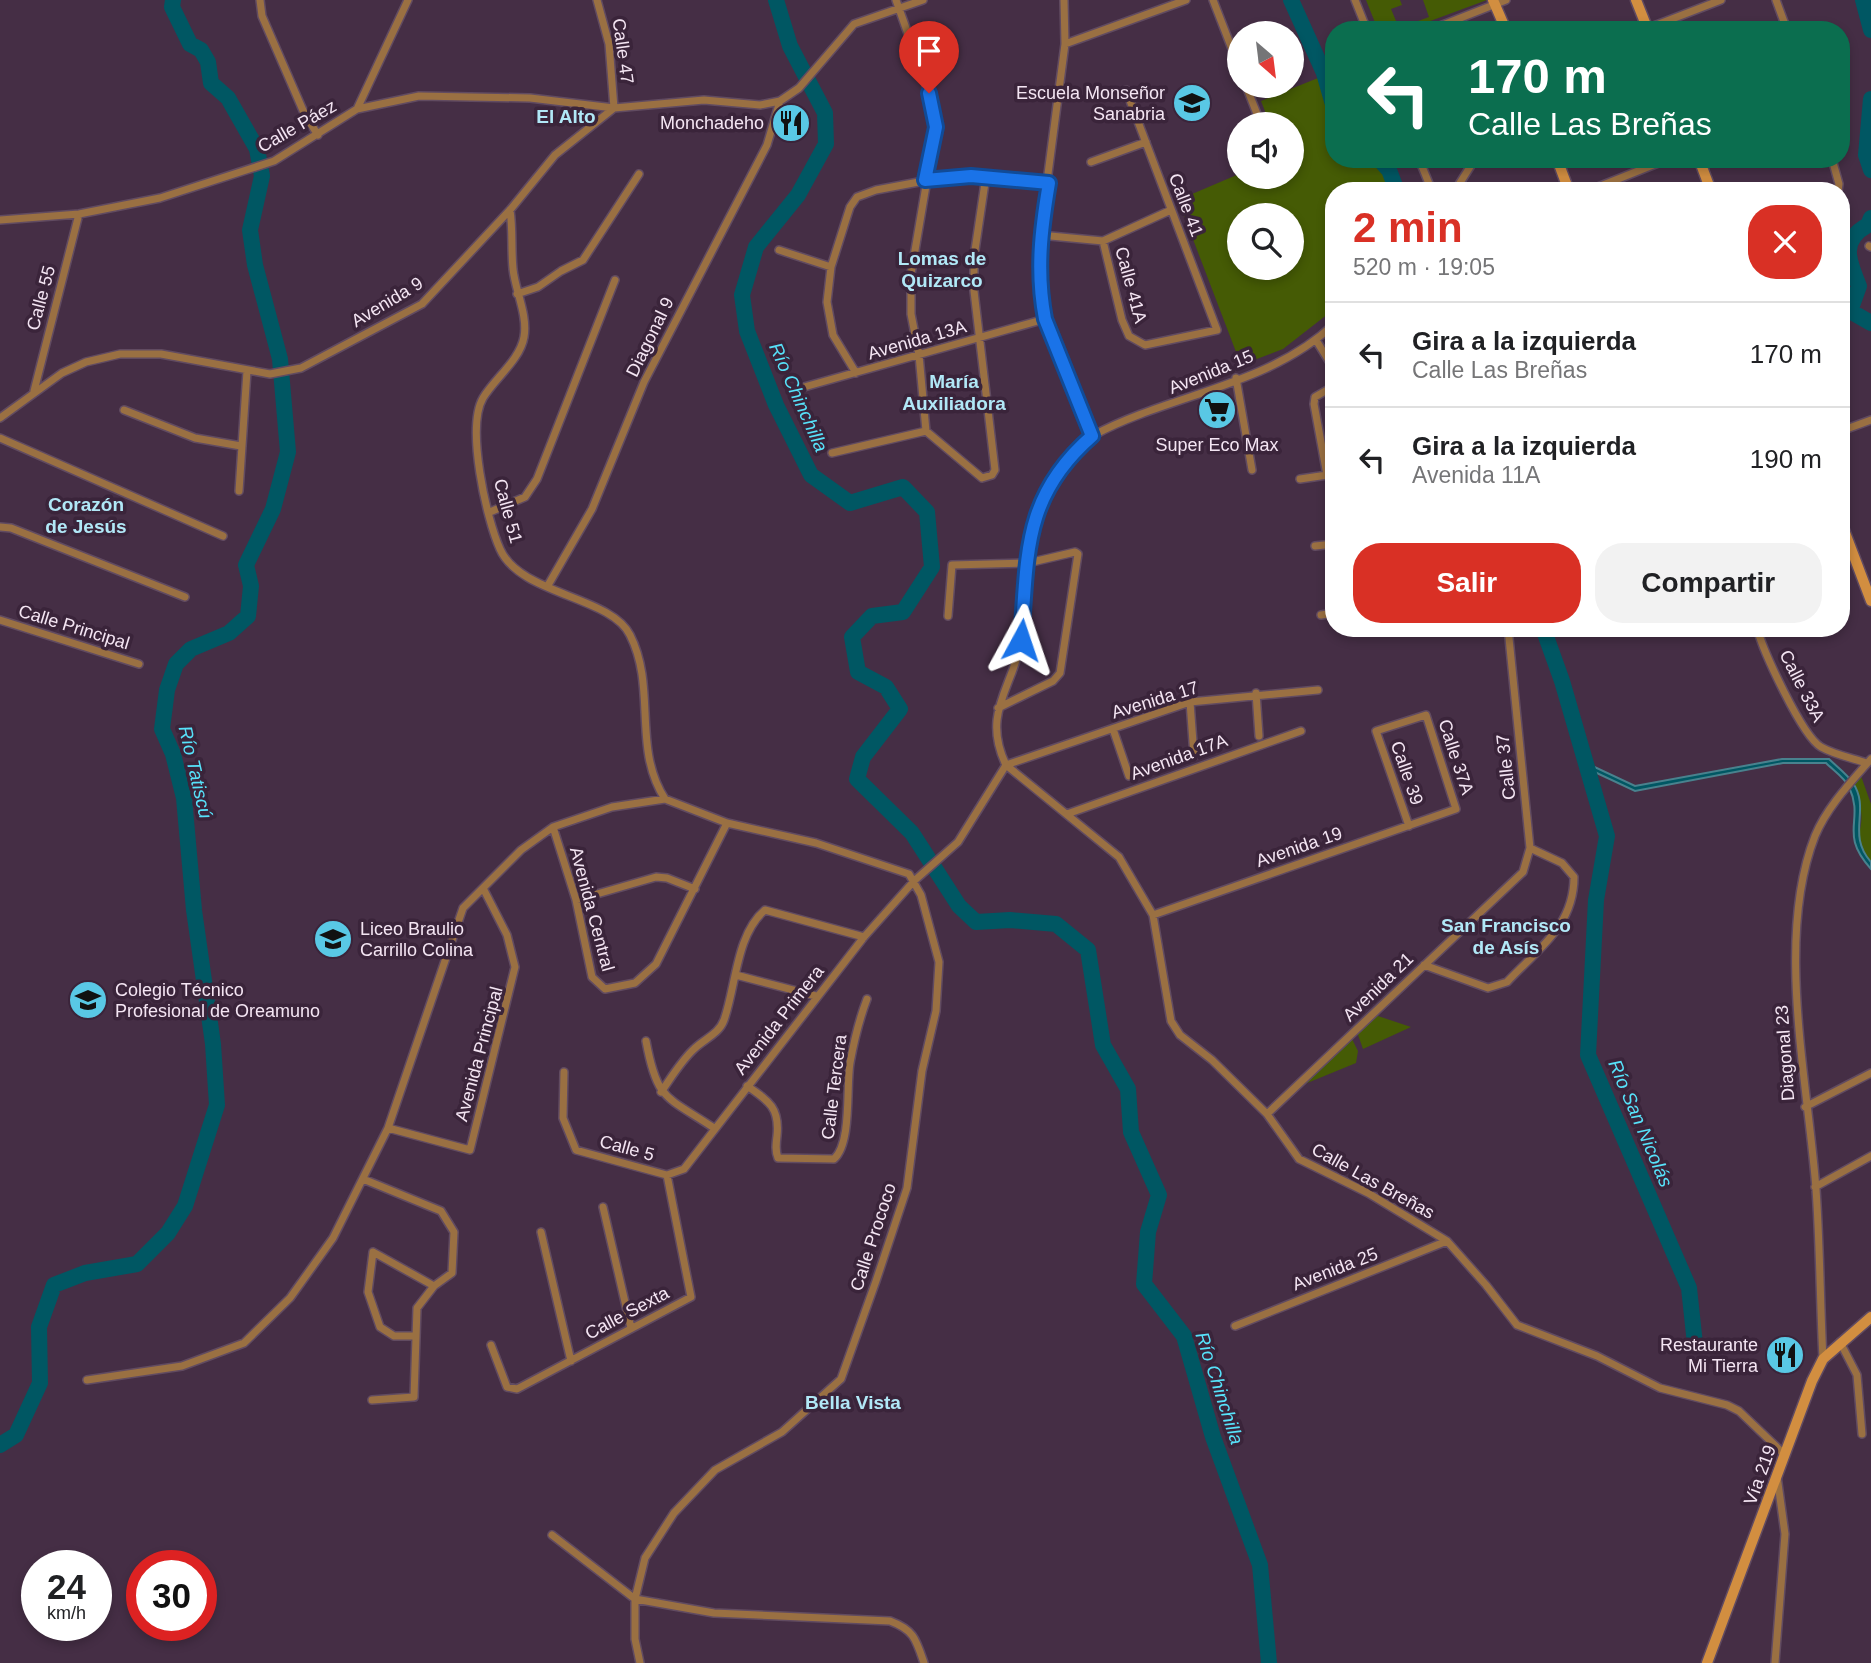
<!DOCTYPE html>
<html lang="es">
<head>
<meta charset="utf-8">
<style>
  :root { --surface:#fff; --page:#f2f2f2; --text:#202124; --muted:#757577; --line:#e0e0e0; --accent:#d93025 }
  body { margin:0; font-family:Arial,sans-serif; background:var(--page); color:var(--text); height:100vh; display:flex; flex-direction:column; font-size:26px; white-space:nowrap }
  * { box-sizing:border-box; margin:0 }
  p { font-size:23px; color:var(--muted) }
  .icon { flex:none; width:38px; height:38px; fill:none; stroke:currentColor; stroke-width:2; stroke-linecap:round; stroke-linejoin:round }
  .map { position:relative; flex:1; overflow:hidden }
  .panel { position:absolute; left:1325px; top:182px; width:525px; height:455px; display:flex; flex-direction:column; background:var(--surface); border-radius:28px; box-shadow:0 4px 10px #0003 }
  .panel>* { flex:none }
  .top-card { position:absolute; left:1325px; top:21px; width:525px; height:147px; border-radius:28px; box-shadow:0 4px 10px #0003; background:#0b6e4f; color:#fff; overflow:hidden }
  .needle { width:46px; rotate:152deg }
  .buttons { position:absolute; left:1227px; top:21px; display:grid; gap:14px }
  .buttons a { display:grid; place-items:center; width:77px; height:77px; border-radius:50%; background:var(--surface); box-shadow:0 4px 10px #0003; font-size:35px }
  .speed { position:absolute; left:21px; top:1550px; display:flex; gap:14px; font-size:35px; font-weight:700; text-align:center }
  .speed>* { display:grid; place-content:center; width:91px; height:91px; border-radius:50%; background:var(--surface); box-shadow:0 4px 10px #0003; line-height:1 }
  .speed small { font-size:18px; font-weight:400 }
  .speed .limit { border:10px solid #d22; background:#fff; color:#111 }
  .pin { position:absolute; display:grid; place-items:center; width:60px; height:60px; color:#fff; margin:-72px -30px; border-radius:50% 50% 50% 0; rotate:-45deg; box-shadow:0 0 7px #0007 }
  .pin .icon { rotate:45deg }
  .me { position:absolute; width:77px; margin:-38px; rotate:5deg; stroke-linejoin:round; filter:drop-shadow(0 0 5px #0008) }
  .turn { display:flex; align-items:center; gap:24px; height:147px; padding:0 28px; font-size:32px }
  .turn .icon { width:91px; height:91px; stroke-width:2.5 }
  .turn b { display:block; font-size:49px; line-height:60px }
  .round { display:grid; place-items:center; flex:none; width:74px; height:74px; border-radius:28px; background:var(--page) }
  .overview { display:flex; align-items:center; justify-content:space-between; height:119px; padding:0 28px }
  h1 { font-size:42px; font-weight:600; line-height:52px; color:var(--accent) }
  .cta { display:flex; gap:14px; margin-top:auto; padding:14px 28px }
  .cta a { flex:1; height:80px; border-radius:28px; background:var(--accent); color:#fff; font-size:28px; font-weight:600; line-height:80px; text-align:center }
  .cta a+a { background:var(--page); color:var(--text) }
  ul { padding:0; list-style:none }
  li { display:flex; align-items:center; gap:21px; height:105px; padding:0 28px; border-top:2px solid var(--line) }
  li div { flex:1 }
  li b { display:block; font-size:26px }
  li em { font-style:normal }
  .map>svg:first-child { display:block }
</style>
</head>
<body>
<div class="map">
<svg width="1871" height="1663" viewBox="0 0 1871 1663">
  <rect width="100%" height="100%" fill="#452e45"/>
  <path fill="#455b05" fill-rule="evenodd" d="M1366,0H1400L1402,5L1391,9L1399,28L1429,17L1423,0H1487L1406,30H1378Z
    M1318,78L1333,120L1334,159H1373L1383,171L1390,191H1334L1333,310L1283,349L1241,365L1178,200L1239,174L1292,177V124H1270L1261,101ZM1239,215H1292V268H1239Z
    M1861,776L1871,804V862C1849,838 1864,835 1861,811C1860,802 1857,793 1854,784Z
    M1375,1015L1411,1027L1363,1049L1357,1032Z
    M1351,1037L1358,1051L1356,1063L1300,1086Z"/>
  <path fill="#005763" stroke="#49828e" stroke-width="2" d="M1782,759H1829C1836,766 1847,774 1853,783C1871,810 1846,834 1871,862V869C1838,833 1865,821 1849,787C1845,778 1833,770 1826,763H1783L1635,791L1586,768L1584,762L1635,786Z"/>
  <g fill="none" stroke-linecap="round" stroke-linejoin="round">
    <path stroke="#005763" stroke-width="16" d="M776,0L790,46L825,113L826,144L798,195L756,247L742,295L747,331L776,405L811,475L850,503L903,487L927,512L932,567L903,612L872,616L852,637L858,672L886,687L900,709L863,757L857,779L912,833L959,906L976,922L1010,920L1056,924L1088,950L1103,1045L1128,1089L1131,1132L1159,1195L1148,1232L1144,1284L1184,1336L1213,1437L1260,1565L1269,1663
      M1291,0L1324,73L1334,108
      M1863,0L1871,30
      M1871,99L1866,155L1871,170
      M1379,159L1389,170L1397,191
      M1871,218L1868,225C1840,240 1848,260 1859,286L1850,311L1871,323
      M1543,628L1562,681L1607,836L1596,900L1588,1055L1689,1288L1695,1344
      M0,1445L16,1435L40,1383L39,1327L54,1285L85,1273L137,1264L168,1233L185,1206L217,1105L213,1044L194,910L184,798L173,754L162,729L167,690L176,664L191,649L229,633L248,616L251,586L246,565L273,509L288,452L280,359L255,265L250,230L262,176L257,149L228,98L211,83L208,62L201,50L190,44L172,7L173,0"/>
    <defs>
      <path id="street" d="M260,0L262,16L305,115L318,135
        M597,0L609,44L614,108
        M896,0L934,107L936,127L911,274V314L919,355L926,431L982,478L992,475L995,470L974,291V257L986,176
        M1064,0L1065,44L1040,235L1039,287L1045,319L1092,436
        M1213,0L1239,67
        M1355,0L1367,30
        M1776,0L1787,30
        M1646,29L1721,0
        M1430,30L1506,0
        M1065,44L1186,0
        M1246,86L1261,124
        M357,109L408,0
        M1419,159L1432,191
        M1832,159L1839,184L1838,191
        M1091,162L1146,142
        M1451,191L1458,186L1475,159
        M1588,191L1668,159
        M510,210C513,230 511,249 513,269C515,290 528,315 524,337C520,360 495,378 483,398C466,427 486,518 500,549C520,595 611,596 630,635C657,688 632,748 665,799
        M0,220L79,214L160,198L274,161L357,109L419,96L530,98L614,108
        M1040,235L1103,241L1171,210
        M1103,241L1122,320L1129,336L1145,345L1217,330L1126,90
        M1869,246L1871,247
        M779,250L831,267
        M517,294L538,287L561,271L583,260L639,174
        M1334,324C1269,386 1170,394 1094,435C1069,448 1048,480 1039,506C1023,546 1026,594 1021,637C1016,685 980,711 1006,765L1119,857L1153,915L1171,1021L1180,1035L1212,1060L1267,1114L1299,1159L1368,1193L1447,1241L1486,1285L1517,1325L1597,1356L1660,1388L1727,1405L1739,1411L1784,1454
        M1316,340L1334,369
        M856,373L833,335L827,302L831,267L850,207L857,197L876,190L956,175L1049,183
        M1236,378L1252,470
        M797,389L1045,319
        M34,391L79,214
        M124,410L195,438L241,446
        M0,418L62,373L86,362L120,354H161L270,374L301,368L422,304L510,210L555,155L614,108L704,100L760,105L780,101L799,88L854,24L923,0
        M1841,431L1871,420
        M0,438L223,536
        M832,453L926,431
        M1327,475L1314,404L1315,397L1334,386
        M1300,479L1334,474
        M239,491L247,371
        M490,512L525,497L537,479L615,280
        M0,527L11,528L185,597
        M1315,546L1334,544
        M547,587L592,509L644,382L767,145L780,101
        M1321,615L1334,613
        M948,616L952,565L1028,563L1075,552L1078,554L1060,673L1053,681L998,708
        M0,620L139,664
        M1757,628C1763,651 1802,736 1821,747C1835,755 1852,758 1867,763
        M1256,693L1259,736
        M1190,702L1194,756
        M1113,729L1129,776
        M1006,765L1190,702L1318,690
        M1067,814L1301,731
        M553,827L576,900L592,977L605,989L635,983L656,964L727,823
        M576,900L656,877L667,878L695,889
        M1153,915C1254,880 1355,845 1456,809L1426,715L1376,731L1409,826
        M1424,965L1488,988L1507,982C1538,949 1574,926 1574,877L1562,863L1530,848
        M736,975L816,996
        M646,1041C657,1101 666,1096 714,1128
        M564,1072L563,1118L576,1150L667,1175L684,1169L864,937L914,881L958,842L1006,765
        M747,1086C769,1101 780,1108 777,1136C776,1144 775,1151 778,1158L834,1159C852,1143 846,1087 850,1063C854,1041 859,1020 867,999
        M661,1092C671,1078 681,1061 694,1049C704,1039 719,1034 724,1020C736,987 736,934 765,910L864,937
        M1805,1107L1871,1073
        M1267,1114L1523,872L1530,848L1508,628
        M388,1128L470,1150L515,967L507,935L483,888
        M363,1179L441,1211L454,1232L452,1273L434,1286L417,1308L414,1397L372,1400
        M1815,1187L1871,1156
        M603,1207L631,1328
        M541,1232L571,1361
        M1235,1326L1447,1241
        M416,1336H394L380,1327L368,1292L373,1252L434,1286
        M1840,1342L1857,1375L1862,1434
        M491,1345L507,1387L517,1389L691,1297L667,1175
        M1823,1359C1820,1302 1820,1245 1816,1189C1808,1082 1775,938 1815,836C1827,807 1851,782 1871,759
        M87,1380L182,1366L244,1343L290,1298L333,1238L388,1128L463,908L521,850L553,827L612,807L665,799L727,823L816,843L909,874L921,895L939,962L936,1011L922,1071L907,1188L876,1281L841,1379L782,1432L715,1470L674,1513L645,1558L635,1599V1639L640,1663
        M552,1535L635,1599L714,1613L890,1621C914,1630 916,1639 924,1663
        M1775,1663L1785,1534L1777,1476"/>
      <path id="secondary" d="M1493,0L1506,30
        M1636,0L1648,30
        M1557,159L1569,191
        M1699,159L1711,191
        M1841,522L1871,601
        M1707,1663L1812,1381L1823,1359L1871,1317"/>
    </defs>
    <use href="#street" stroke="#614b61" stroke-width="10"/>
    <use href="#secondary" stroke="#614b61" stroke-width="13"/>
    <use href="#street" stroke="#9a7042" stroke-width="7"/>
    <use href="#secondary" stroke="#d28e40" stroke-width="10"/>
  </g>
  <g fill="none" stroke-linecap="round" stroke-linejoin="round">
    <defs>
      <path id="route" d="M929,93L936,127L925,180L971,176L1049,183C1041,230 1036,271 1045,319L1092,436C1022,497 1028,555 1021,640"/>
    </defs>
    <use href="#route" stroke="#114b97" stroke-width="18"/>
    <use href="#route" stroke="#1a73e8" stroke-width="12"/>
  </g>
  <defs>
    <symbol id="school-disc" viewBox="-11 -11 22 22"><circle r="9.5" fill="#59c8e5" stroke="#3a243a"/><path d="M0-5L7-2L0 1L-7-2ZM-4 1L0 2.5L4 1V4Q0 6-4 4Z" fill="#111"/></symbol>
    <symbol id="restaurant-disc" viewBox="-11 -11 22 22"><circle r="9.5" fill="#59c8e5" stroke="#3a243a"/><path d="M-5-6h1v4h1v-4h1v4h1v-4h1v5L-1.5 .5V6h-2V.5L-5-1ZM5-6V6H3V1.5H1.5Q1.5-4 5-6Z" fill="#111"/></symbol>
    <symbol id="supermarket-disc" viewBox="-11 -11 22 22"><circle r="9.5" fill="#59c8e5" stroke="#3a243a"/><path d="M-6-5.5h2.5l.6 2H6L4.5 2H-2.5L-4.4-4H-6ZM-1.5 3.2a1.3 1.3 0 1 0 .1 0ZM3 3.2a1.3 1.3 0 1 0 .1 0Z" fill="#111"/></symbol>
  </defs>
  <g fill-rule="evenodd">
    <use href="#school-disc" x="1170" y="81" width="44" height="44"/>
    <use href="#restaurant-disc" x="769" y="101" width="44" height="44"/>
    <use href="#supermarket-disc" x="1195" y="388" width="44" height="44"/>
    <use href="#school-disc" x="311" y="917" width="44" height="44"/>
    <use href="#school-disc" x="66" y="978" width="44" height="44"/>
    <use href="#restaurant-disc" x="1763" y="1333" width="44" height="44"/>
  </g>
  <g text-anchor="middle" stroke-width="7" stroke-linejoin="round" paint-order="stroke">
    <g font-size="18" fill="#f4e5f3" stroke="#3a243a">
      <text transform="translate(623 51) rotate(82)" y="6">Calle 47</text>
      <text transform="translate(297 126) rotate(-30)" y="6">Calle Páez</text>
      <text transform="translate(1186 205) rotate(69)" y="6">Calle 41</text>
      <text transform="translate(1131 285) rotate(75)" y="6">Calle 41A</text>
      <text transform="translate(41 298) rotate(-75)" y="6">Calle 55</text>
      <text transform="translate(387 302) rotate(-31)" y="6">Avenida 9</text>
      <text transform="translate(650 337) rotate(-64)" y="6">Diagonal 9</text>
      <text transform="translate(917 340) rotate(-16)" y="6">Avenida 13A</text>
      <text transform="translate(1211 372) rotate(-22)" y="6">Avenida 15</text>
      <text transform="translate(508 511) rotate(75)" y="6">Calle 51</text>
      <text transform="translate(74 627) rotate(17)" y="6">Calle Principal</text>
      <text transform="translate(1802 686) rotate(63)" y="6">Calle 33A</text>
      <text transform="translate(1155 700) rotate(-17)" y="6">Avenida 17</text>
      <text transform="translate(1179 757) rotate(-20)" y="6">Avenida 17A</text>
      <text transform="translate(1456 757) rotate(72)" y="6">Calle 37A</text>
      <text transform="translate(1506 767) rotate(-96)" y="6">Calle 37</text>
      <text transform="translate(1407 773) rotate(71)" y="6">Calle 39</text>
      <text transform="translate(1299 847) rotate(-19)" y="6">Avenida 19</text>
      <text transform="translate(592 909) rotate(75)" y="6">Avenida Central</text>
      <text transform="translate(1378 987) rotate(-44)" y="6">Avenida 21</text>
      <text transform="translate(779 1020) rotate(-52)" y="6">Avenida Primera</text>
      <text transform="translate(1785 1053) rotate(-94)" y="6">Diagonal 23</text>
      <text transform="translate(479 1054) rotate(-75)" y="6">Avenida Principal</text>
      <text transform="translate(834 1087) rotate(-83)" y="6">Calle Tercera</text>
      <text transform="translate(627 1148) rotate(15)" y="6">Calle 5</text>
      <text transform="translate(1373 1181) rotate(29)" y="6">Calle Las Breñas</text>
      <text transform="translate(873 1237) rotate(-72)" y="6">Calle Prococo</text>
      <text transform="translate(1335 1269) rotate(-21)" y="6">Avenida 25</text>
      <text transform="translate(627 1313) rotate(-28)" y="6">Calle Sexta</text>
      <text transform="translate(1760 1475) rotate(-70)" y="6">Vía 219</text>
    </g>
    <g font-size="18" fill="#f4e5f3" stroke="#3a243a" text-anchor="end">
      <text x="1165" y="99">Escuela Monseñor<tspan x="1165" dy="21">Sanabria</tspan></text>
      <text x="764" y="129">Monchadeho</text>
      <text x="1217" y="451" text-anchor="middle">Super Eco Max</text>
      <text x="360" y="935" text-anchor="start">Liceo Braulio<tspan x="360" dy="21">Carrillo Colina</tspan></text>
      <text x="115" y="996" text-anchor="start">Colegio Técnico<tspan x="115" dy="21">Profesional de Oreamuno</tspan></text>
      <text x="1758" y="1351">Restaurante<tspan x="1758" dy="21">Mi Tierra</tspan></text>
    </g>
    <g font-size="19" font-weight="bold" fill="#b1e8f7" stroke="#3a243a">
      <text x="566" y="123">El Alto</text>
      <text x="942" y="265">Lomas de<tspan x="942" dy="22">Quizarco</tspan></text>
      <text x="954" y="388">María<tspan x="954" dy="22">Auxiliadora</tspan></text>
      <text x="86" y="511">Corazón<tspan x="86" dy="22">de Jesús</tspan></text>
      <text x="1506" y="932">San Francisco<tspan x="1506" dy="22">de Asís</tspan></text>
      <text x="853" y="1409">Bella Vista</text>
    </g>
    <g font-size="19" font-style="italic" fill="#57e2fa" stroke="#3a243a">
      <text transform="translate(799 397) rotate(66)" y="7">Río Chinchilla</text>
      <text transform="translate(196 772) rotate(77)" y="7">Río Tatiscú</text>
      <text transform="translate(1641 1123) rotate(67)" y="7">Río San Nicolás</text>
      <text transform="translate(1220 1388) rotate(72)" y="7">Río Chinchilla</text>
    </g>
  </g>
</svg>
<div class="buttons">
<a><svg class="needle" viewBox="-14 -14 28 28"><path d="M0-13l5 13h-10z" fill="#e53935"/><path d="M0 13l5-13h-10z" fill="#757577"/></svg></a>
<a><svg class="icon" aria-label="sound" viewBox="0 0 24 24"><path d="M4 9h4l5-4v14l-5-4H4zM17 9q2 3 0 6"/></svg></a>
<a><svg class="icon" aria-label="search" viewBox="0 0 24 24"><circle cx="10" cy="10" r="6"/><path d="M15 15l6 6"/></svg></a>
</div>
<div class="speed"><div>24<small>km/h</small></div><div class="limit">30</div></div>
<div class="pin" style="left:929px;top:93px;background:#d93025"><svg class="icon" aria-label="arrive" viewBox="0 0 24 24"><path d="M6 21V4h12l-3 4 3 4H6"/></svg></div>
<svg class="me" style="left:1021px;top:640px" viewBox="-20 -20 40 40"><path d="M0-17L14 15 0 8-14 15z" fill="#1a73e8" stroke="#fff" stroke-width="4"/></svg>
<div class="top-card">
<div class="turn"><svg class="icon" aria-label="left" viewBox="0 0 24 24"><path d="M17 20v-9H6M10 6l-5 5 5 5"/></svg><div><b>170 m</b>Calle Las Breñas</div></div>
</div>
<section class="panel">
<div class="overview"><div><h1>2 min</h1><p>520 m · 19:05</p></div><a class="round" style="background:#d93025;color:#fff"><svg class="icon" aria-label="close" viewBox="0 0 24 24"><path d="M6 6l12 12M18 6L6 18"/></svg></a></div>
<ul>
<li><svg class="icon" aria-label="left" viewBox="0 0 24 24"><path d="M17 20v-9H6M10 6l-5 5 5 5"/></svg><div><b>Gira a la izquierda</b><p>Calle Las Breñas</p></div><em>170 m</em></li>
<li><svg class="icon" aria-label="left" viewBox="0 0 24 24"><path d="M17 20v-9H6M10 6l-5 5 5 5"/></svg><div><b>Gira a la izquierda</b><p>Avenida 11A</p></div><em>190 m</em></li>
</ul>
<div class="cta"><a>Salir</a><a>Compartir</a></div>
</section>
</div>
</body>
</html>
